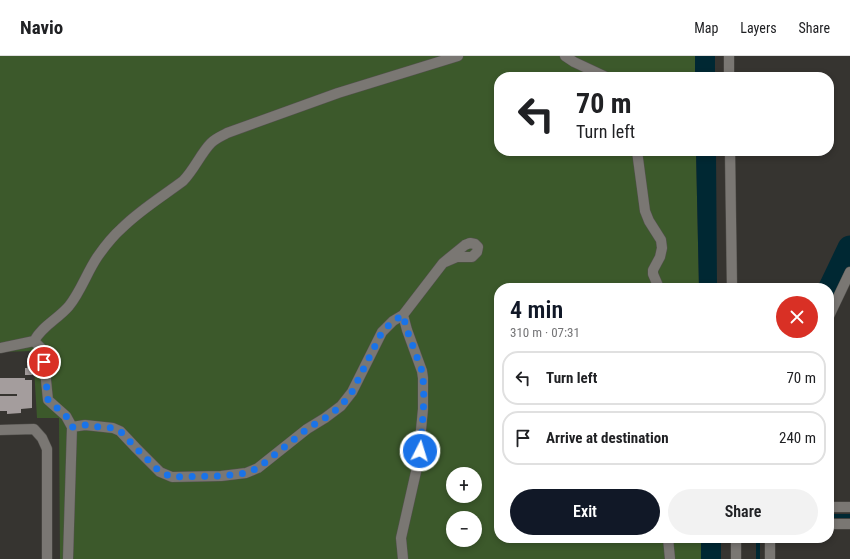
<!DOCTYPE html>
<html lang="en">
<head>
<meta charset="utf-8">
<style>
  :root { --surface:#fff; --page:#f2f2f2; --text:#202124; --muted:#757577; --line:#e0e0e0; --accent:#111827 }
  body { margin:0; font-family:"Roboto Condensed",sans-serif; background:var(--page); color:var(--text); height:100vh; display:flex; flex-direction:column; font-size:15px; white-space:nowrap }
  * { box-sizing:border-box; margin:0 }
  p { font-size:13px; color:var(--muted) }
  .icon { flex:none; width:22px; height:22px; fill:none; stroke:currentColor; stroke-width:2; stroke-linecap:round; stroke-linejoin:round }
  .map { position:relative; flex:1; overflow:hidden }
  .panel { position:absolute; left:494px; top:227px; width:340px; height:260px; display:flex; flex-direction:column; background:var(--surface); border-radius:16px; box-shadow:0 2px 6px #0003 }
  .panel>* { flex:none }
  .hud { position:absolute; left:494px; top:16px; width:340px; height:84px; border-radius:16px; box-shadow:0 2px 6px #0003; background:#fff; color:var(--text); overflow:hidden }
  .buttons { position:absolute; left:446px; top:411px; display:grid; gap:8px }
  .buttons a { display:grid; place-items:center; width:36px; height:36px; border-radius:50%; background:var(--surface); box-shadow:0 2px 6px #0003; font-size:20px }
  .pin { position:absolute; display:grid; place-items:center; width:34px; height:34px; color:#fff; margin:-17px; border:2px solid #fff; border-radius:50%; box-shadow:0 1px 4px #0007 }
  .me { position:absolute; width:44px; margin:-22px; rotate:5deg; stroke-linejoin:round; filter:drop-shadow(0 0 3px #0008) }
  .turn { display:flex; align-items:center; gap:14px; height:84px; padding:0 16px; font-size:18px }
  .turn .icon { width:52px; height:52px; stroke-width:2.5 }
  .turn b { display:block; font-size:28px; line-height:34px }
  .round { display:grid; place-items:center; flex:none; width:42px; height:42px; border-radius:21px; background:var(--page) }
  .overview { display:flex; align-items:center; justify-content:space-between; height:68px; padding:0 16px }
  h1 { font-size:24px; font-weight:600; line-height:30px; color:var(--accent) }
  .button { display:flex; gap:8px; margin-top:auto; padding:8px 16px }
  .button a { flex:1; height:46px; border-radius:24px; background:var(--accent); color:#fff; font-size:16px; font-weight:600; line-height:46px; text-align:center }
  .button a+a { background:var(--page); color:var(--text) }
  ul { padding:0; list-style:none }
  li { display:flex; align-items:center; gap:12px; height:54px; margin:0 8px 6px; padding:0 8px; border:2px solid var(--line); border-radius:16px }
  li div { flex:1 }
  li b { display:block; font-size:15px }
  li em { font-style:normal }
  header { display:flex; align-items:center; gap:24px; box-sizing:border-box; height:56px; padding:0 20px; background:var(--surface); border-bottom:1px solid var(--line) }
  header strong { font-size:19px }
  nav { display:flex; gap:22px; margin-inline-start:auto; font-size:14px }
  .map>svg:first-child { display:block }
</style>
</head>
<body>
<header>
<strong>Navio</strong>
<nav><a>Map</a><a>Layers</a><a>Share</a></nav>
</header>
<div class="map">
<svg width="850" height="503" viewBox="0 0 850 503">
  <rect width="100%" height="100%" fill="#363430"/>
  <path fill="#3c592b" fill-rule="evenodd" d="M0,0H695V21H499V95H696L699,232H499V482H701V503H60L59,362H37L33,295L0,296ZM453,418H475V440H453ZM453,462H475V484H453Z"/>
  <path fill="#002833" d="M695,0H715V21H695Z
    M696,95H716L717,232H699Z
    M701,482H721V503H701Z"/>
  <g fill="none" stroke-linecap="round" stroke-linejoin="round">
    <path stroke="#002833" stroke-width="4" d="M841,212H850
      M829,460H850
      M758,482V503"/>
    <path stroke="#002833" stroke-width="25" d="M829,236L850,192"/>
  </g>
  <path fill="#a49d9d" d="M27,308H32V319H25V312H27Z
    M0,322H25V324H32V352L21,353V357L7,358V355H0V340H17V338H0Z"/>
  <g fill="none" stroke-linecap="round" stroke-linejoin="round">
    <defs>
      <path id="minor" d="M565,0L574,6L606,21
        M729,0V21
        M637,95L645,155L649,165L661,184L662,192L660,201L653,214V218L659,232
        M730,95L732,232
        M829,260L850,216
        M34,285C42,270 58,263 69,250C81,235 87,216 98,200C105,190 113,180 122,172C140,154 163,140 183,125C194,114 201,97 211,87C216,82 222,80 227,77L338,37L458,0
        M0,292L34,285L43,294L48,344L66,360L72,371L68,503
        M72,371L85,369L113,372L120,375L136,392L160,416L172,421L221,420L246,417L258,412L307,373L325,362L341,350L352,336L382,276L393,265L403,259L443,207L465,189L470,187L475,188L478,191L477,196L472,201H457L443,207
        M0,374L34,373L42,382L47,393V503
        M829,451H850
        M829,468H850
        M668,482L670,503
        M736,482V503
        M770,482V503
        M403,503L401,482L418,407L419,395L423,353V322L422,315L407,274L403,259"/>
    </defs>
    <use href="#minor" stroke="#53514d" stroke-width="11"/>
    <use href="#minor" stroke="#7a7773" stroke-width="10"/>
  </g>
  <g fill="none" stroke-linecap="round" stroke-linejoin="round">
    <path stroke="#1a73e8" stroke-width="7" stroke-dasharray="0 12.6" d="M44,306L48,344L66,360L72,371L85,369L99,371L113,372L120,375L136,392L160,416L172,421L221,420L246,417L258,412L307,373L325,362L341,350L352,336L382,276L393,265L403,259L407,274L422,315C426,340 422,370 420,395"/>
  </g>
</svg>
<div class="buttons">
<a>+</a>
<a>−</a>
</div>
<div class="pin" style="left:44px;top:306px;background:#d93025"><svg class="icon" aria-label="arrive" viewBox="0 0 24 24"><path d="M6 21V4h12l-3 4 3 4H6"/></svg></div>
<svg class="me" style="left:420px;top:395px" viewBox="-20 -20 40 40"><circle r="17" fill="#1a73e8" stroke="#fff" stroke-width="3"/><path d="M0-11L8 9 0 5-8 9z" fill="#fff"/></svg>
<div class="hud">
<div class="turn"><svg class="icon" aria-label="left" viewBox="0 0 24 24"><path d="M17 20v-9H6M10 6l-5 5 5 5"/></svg><div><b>70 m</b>Turn left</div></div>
</div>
<section class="panel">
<div class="overview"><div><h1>4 min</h1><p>310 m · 07:31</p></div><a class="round" style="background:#d93025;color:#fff"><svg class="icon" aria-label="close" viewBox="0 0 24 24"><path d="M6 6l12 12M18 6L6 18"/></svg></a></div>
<ul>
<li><svg class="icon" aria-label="left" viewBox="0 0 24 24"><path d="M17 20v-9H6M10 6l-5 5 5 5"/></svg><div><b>Turn left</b></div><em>70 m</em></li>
<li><svg class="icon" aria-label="arrive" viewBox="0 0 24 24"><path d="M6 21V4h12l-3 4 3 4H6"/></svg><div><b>Arrive at destination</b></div><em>240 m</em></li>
</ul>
<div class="button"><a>Exit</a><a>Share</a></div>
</section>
</div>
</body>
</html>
